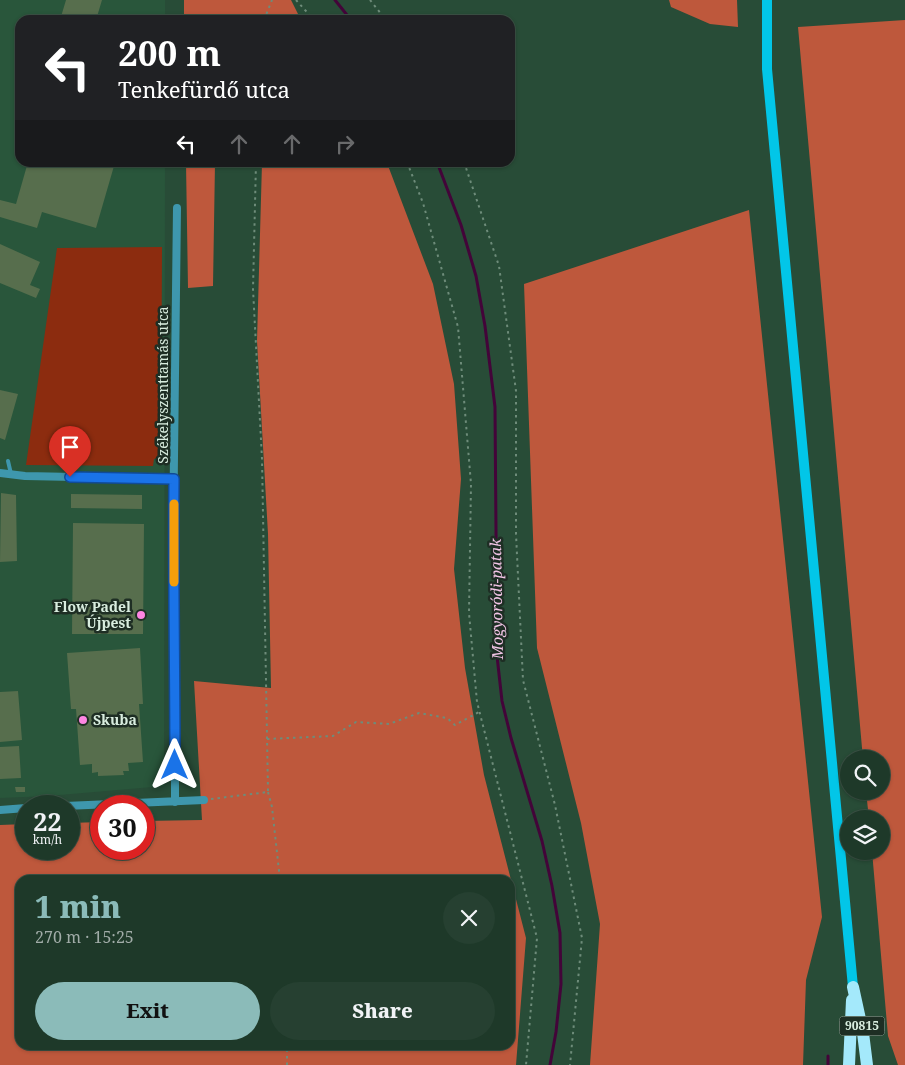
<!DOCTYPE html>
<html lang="en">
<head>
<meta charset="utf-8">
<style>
  :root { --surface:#1e3929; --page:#264031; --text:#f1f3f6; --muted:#a1aca8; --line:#3c5346; --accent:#8bbbb9 }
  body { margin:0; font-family:"Noto Serif",serif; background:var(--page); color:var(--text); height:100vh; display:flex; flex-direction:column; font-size:19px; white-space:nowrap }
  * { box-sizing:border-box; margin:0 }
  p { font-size:16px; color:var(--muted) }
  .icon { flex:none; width:28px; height:28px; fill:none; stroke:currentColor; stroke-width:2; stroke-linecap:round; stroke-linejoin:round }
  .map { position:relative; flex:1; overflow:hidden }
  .drawer { position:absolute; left:15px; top:875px; width:500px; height:175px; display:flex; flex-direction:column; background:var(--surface); border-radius:15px; box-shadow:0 1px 4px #0004,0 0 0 1px var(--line) }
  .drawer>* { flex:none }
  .hud { position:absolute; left:15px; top:15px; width:500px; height:152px; border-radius:15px; box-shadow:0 1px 4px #0004,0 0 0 1px var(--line); background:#202124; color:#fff; overflow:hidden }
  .tools { position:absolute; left:840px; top:750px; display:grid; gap:10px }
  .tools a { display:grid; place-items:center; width:50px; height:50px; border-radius:50%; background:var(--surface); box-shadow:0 1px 4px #0004,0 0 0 1px var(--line); font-size:25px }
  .speed { position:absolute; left:15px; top:795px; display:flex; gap:10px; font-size:25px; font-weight:700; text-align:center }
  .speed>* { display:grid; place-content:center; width:65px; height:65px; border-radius:50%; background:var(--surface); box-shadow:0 1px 4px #0004,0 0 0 1px var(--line); line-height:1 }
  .speed small { font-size:12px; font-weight:400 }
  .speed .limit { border:8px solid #d22; background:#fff; color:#111 }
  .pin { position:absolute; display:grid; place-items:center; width:42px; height:42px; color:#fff; margin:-51px -21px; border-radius:50% 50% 50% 0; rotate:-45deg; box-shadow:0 0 5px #0007 }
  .pin .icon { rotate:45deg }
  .me { position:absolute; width:55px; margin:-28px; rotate:0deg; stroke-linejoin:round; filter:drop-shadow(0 0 4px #0008) }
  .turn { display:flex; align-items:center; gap:18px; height:105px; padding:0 20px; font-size:22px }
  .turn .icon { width:65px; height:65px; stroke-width:2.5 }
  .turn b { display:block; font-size:35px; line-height:42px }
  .lanes { display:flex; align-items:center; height:48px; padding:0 20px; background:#0003; justify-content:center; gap:25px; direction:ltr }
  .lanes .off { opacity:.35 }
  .round { display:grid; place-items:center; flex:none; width:52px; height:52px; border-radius:26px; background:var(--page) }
  .summary { display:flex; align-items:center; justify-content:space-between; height:85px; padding:0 20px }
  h1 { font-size:30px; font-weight:800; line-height:38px; color:var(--accent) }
  .cta { display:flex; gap:10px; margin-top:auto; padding:10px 20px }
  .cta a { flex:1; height:58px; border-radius:30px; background:var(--accent); color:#111; font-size:20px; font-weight:800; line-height:58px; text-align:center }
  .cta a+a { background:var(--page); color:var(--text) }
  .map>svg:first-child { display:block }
</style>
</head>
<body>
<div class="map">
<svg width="905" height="1065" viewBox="0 0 905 1065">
  <rect width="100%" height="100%" fill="#284c37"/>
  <path fill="#29563b" d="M0,0H165V20H20V162L165,163L164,786L48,796L0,798Z"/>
  <path fill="#8c2c0f" d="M162,247L161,457L154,459L153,466L26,465L57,248Z"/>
  <path fill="#be583c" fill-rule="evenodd" d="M184,0H291L301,20H223L217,16L216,20H184Z
    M669,0H737L738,27L710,24L671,7Z
    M905,20V1065H898L888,1036L872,851H881V819H869L866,791H881V759H863L798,27Z
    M186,163H215L213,286L188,288Z
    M262,163H387L433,284L454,384L461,479L454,569L465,668L484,775L526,938L516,1065H0V825L26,824V849H69V823L101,822V849H144V821L202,820L194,681L271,688L268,534L257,341ZM20,880H510V1045H20Z
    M749,210L822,917L806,980L803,1065H590L600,924L581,823L537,648L524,284Z"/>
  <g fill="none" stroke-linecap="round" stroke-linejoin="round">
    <path stroke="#430439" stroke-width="3" d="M335,0L351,20
      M437,162L461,225L476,276L485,326L495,407L497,656L502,701L511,738L542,841L552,886L560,933L561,984L556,1032L550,1065
      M828,1065V1056"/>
  </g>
  <path fill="#576e4d" d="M66,0H102L96,20H60Z
    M28,162H102L114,166L96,228L42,212L37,228L0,217V200L16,204Z
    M0,244L40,262L30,285L40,289L36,298L0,283Z
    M0,390L18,394L5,440L0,438Z
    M1,493L16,495L17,561L0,562Z
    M71,494L142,495V509L71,508Z
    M73,523L144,524L143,634H72Z
    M140,648L143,704H139L143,762L128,763L129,771H123L124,775L98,776V772L92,773V764L80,765L76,709H71L67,653Z
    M18,691L22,740L0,742V692Z
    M19,746L21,778L0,779V747Z
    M15,787H25V792H16Z"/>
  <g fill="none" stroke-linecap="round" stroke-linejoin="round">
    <path stroke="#6e8c7a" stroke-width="2" stroke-dasharray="2.5 4" stroke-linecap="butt" d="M296,0L314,20
      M370,0L386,20
      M264,20L272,0
      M407,162L423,203L458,327L471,484L469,613L477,702L537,938L526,1065
      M464,162L499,266L516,391V534L523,680L555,805L582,938L570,1065
      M267,739L333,736L356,722L389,724L419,713L447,718L455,725L479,712
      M268,792L272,807L280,880
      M211,799L268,792L262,459L253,289L256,162
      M287,1065V1045"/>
    <path stroke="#3e97ad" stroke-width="4" d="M8,461L11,474"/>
    <path stroke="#3e97ad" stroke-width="8" d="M0,473L25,476L174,479
      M175,802V617L173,540L177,208
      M65,806L204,800
      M0,810L26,808"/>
    <path stroke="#02c6e8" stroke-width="10" d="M767,0V69L853,987"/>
    <path stroke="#a4e9fb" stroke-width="12" d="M853,987L863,1033L867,1065
      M849,1065L852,1000"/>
  </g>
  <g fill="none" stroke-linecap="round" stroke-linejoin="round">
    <defs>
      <path id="route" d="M70,477L174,479C173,574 175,670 175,765"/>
    </defs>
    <use href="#route" stroke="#114b97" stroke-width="12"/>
    <use href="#route" stroke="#1a73e8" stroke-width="9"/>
    <path stroke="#f59e0b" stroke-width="9" d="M174,504V582"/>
  </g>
  <g fill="#fd86e2" stroke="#1e2e24" stroke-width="2">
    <circle cx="141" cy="615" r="5"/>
    <circle cx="83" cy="720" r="5"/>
  </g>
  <g text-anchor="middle" stroke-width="5" stroke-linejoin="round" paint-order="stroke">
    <rect fill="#1e2e24" stroke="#a1b4a7" stroke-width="1" x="839.5" y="1016.5" width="45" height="19" rx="4"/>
    <g font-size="12" font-weight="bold" fill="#d9eddf">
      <text x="862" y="1030">90815</text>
    </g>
    <g font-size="14" fill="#d9eddf" stroke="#1e2e24">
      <text transform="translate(163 385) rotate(-90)" y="5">Székelyszenttamás utca</text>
    </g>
    <g font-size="14" font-weight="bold" fill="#d9eddf" stroke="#1e2e24" text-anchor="end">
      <text x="131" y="612">Flow Padel<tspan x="131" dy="16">Újpest</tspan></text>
      <text x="93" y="725" text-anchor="start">Skuba</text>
    </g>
    <g font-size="15" font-style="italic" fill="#f2c5e6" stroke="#1e2e24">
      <text transform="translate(497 599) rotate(-91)" y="5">Mogyoródi-patak</text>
    </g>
  </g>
</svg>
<div class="tools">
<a><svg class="icon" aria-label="search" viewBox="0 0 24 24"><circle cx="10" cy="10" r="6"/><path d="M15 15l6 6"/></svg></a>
<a><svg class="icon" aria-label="layers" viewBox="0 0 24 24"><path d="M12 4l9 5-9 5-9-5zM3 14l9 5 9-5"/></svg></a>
</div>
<div class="speed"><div>22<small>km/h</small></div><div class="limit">30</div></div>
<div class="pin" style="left:70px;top:477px;background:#d93025"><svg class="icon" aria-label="arrive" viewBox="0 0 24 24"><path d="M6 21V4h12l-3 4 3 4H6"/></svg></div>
<svg class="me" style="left:175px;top:765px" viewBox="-20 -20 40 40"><path d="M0-17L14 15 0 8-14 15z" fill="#1a73e8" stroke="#fff" stroke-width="4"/></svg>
<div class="hud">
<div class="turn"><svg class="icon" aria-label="left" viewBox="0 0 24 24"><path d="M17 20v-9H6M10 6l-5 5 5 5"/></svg><div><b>200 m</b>Tenkefürdő utca</div></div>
<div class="lanes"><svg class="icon" aria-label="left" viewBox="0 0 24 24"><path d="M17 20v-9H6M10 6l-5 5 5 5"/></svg><svg class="icon off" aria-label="ahead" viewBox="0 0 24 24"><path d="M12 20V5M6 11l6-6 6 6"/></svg><svg class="icon off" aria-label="ahead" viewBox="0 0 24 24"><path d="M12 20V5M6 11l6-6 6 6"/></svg><svg class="icon off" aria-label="right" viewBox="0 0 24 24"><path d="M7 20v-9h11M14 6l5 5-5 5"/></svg></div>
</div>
<section class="drawer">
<div class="summary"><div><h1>1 min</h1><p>270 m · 15:25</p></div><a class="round"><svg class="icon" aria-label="close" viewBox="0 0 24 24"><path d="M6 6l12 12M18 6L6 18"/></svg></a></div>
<div class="cta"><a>Exit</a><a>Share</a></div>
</section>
</div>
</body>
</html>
